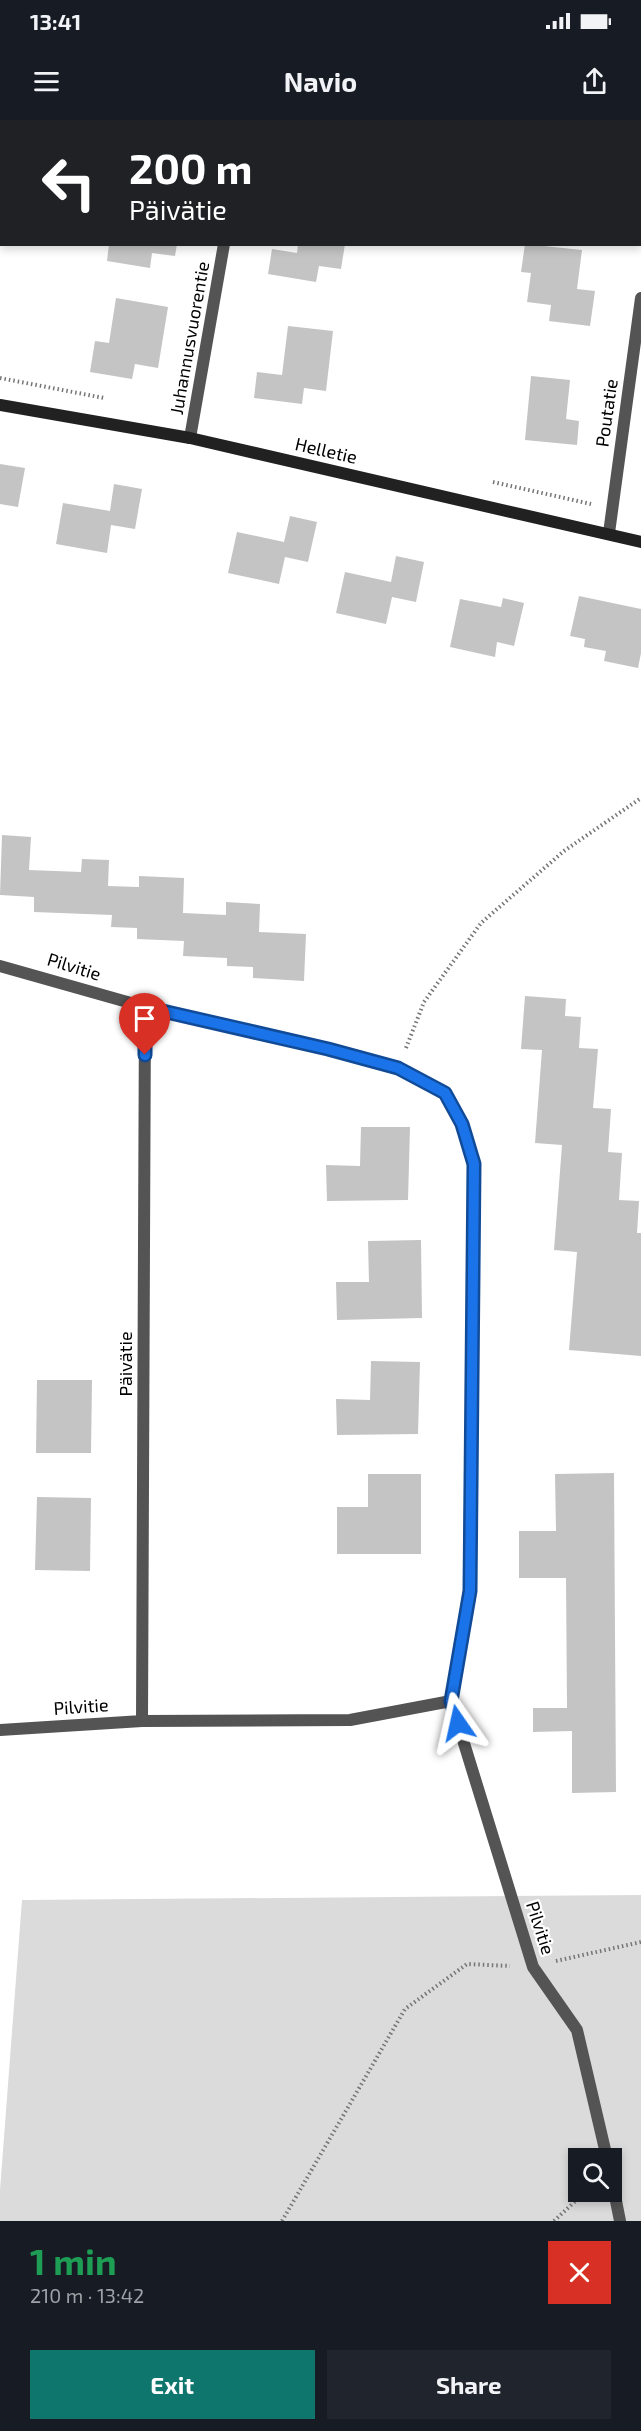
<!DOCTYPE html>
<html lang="en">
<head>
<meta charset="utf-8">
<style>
  :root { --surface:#171b24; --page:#20242c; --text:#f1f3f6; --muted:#9ea1a6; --accent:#0f766e }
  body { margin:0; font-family:"Exo 2",sans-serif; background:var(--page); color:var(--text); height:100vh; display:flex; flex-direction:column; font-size:22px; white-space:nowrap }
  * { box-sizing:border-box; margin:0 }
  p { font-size:20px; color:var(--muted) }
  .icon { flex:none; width:33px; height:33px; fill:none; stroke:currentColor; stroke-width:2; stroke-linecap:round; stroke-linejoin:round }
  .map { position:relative; height:2101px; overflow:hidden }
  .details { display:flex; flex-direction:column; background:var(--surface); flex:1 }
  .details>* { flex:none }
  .banner { position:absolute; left:0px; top:0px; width:642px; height:126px; box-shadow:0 3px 9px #0003; background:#202124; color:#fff; overflow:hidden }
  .tools { position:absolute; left:568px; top:2028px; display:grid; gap:12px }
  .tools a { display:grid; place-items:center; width:54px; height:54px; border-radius:0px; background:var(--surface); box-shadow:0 3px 9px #0003; font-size:30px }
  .pin { position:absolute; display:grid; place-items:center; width:51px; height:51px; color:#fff; margin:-62px -26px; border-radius:50% 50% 50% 0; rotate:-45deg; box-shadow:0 0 6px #0007 }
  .pin .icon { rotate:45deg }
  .me { position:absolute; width:66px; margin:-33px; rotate:349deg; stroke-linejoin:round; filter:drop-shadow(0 0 4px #0008) }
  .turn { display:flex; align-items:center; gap:21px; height:126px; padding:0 30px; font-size:27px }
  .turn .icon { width:78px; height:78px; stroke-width:2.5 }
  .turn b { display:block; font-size:42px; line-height:51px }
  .round { display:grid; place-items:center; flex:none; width:63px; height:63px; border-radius:0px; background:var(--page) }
  .overview { display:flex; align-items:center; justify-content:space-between; height:102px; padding:0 30px }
  h1 { font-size:36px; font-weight:700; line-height:45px; color:#1e9e55 }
  .primary-button { display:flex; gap:12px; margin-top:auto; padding:12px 30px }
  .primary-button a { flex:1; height:69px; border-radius:0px; background:var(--accent); color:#fff; font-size:24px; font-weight:700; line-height:69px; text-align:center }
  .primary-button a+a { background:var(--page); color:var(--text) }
  .status { display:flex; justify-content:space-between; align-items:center; height:42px; padding:0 30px; background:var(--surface); direction:ltr }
  .status svg { height:16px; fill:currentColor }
  header { display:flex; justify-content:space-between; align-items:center; height:78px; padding:0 30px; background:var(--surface); font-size:27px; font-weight:700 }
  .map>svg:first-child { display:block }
</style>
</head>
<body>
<div class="status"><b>13:41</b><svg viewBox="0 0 49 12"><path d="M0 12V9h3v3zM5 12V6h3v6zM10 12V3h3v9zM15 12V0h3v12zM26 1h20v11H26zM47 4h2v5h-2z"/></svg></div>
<header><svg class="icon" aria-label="menu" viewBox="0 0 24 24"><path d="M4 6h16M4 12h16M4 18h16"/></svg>Navio<svg class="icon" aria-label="share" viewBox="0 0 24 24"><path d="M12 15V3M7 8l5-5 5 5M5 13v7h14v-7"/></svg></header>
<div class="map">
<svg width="641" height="2101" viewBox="0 0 641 2101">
  <rect width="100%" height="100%" fill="#fff"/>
  <path fill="#dbdbdb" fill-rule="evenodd" d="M641,1775V2101H0V2070L22,1780ZM579,2038H612V2072H579Z"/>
  <path fill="#c4c4c4" d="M109,124H177L175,136L152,133L150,148L107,141Z
    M298,124H345L341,149L319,146L316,162L268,154L272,129L297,133Z
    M525,124L582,130L577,169L595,171L590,206L549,201L551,185L527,182L531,153L521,152Z
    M116,178L168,187L158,248L135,244L132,259L90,252L95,221L109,223Z
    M288,206L333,211L326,271L304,268L302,284L254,278L257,252L282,255Z
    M531,256L570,260L566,299L579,301L577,325L525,320Z
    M0,344L25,348L18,387L0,384Z
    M114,364L142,369L135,409L111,405L107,433L56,424L63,383L110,391Z
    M290,396L317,402L308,442L285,437L279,464L228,453L237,412L284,422Z
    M396,436L424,442L416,482L392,477L386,504L336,493L345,452L391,462Z
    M579,476L641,489V533L638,548L604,541L606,531L584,527L585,519L570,516Z
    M503,478L524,483L514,526L497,522L495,537L450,527L460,479L501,487Z
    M2,715L31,717L29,750L81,752L82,739L109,740L108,766L139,767V756L184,758L183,793L226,795V782L260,784L259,812L306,814L304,861L253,858V847L227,846V838L183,836L184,821L137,819V808L111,807L112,795L34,792V777L0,775Z
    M525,876L566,879L565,896L581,897L579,928L598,929L593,988L611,989L608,1032L622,1033L619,1080L639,1081L637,1113H641V1236L569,1230L577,1132L554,1130L562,1025L535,1023L542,930L521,929Z
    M361,1007H410L408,1080L327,1081L326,1045L360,1046Z
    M421,1120L422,1198L337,1200L336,1162H369L368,1121Z
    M371,1241L420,1242L418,1314L337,1315L336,1279L370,1280Z
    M37,1260H92L91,1333H36Z
    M614,1353L616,1672L572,1673V1611L533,1612V1588H567L566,1458H519V1411H556L555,1354Z
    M368,1354H421V1434H337V1387H368Z
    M37,1377L91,1378L90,1451L35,1450Z"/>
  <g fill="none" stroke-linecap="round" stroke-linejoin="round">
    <path stroke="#767676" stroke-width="4" stroke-dasharray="1.5 3" stroke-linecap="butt" d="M0,258L104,278
      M493,362L591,384
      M406,928L424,882L481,803L564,731L641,678
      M556,1841L641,1822
      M282,2101L405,1889L467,1844L510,1846
      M554,2101L585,2072"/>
    <path stroke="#545454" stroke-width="12" d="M451,1581L533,1847L577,1910L607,2038
      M612,2061L620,2101"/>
    <path stroke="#545454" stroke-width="12" d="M238,2V0
      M190,318L224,124
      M609,413L641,178
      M0,846L145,887L328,929L398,948L445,973L462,1004L474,1044L469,1471L451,1581L350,1600L142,1601L0,1610
      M142,1601L145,887"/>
    <path stroke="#212121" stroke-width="12" d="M0,285L190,318L641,422"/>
  </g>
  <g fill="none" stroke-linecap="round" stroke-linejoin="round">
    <defs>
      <path id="route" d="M145,935V887L328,929L398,948L445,973L462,1004L474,1044L470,1471L451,1581L458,1603"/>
    </defs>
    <use href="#route" stroke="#114b97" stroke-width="15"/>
    <use href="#route" stroke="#1a73e8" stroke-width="10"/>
  </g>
  <g text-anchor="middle" stroke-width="4.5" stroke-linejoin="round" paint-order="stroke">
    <g font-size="18" fill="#000" stroke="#fff">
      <text transform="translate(190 218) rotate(-80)" y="6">Juhannusvuorentie</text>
      <text transform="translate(607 293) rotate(-82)" y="6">Poutatie</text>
      <text transform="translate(326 331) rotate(13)" y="6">Helletie</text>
      <text transform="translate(74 847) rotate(17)" y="6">Pilvitie</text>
      <text transform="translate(126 1244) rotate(-90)" y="6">Päivätie</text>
      <text transform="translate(81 1587) rotate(-4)" y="6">Pilvitie</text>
      <text transform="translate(540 1808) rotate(72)" y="6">Pilvitie</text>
    </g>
  </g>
</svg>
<div class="tools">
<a><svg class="icon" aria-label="search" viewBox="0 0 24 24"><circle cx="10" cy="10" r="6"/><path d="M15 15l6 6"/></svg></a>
</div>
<div class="pin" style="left:145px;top:935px;background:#d93025"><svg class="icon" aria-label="arrive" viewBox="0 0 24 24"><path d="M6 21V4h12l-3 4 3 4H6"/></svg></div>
<svg class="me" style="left:458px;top:1603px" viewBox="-20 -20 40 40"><path d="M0-17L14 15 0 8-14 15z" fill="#1a73e8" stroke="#fff" stroke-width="4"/></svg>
<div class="banner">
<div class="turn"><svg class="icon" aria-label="left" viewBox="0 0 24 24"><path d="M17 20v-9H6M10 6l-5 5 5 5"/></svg><div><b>200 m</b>Päivätie</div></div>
</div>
</div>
<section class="details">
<div class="overview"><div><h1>1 min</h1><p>210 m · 13:42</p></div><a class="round" style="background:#d93025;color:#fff"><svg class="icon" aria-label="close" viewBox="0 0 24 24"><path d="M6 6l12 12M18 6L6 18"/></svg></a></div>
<div class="primary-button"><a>Exit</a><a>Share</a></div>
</section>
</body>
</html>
